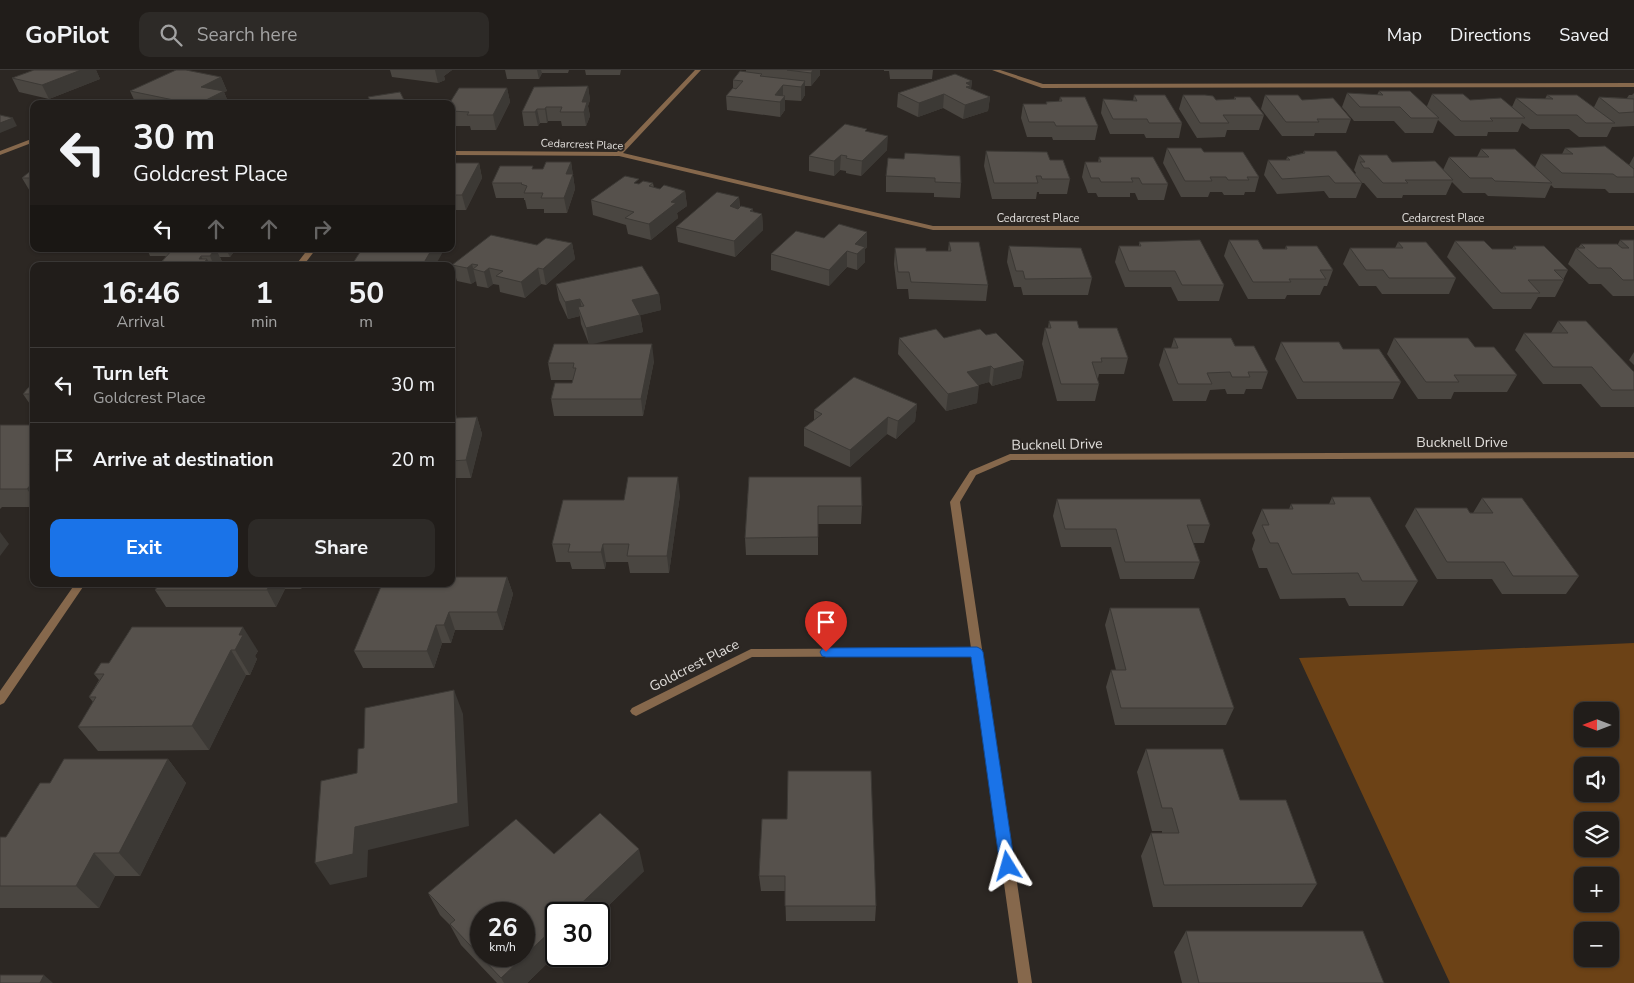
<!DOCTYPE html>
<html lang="en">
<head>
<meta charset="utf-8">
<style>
  :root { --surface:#211d1a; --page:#2d2a27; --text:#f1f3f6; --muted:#a2a2a2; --line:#3e3b39; --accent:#1a73e8 }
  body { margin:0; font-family:"Nunito Sans",sans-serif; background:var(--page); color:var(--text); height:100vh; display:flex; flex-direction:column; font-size:19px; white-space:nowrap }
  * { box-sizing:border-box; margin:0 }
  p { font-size:16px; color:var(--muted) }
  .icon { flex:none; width:28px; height:28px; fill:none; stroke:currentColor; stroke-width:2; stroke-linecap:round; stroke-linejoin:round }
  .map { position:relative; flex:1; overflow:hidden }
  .sheet { position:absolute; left:30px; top:192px; width:425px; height:325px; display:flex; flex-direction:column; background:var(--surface); border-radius:10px; box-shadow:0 1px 4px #0004,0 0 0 1px var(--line) }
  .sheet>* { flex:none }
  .guide { position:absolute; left:30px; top:30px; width:425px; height:152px; border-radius:10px; box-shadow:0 1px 4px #0004,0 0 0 1px var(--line); background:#211d1a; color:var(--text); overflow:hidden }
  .needle { width:32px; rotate:270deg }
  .fabs { position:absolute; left:1574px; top:632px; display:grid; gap:10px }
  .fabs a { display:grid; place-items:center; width:45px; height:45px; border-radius:10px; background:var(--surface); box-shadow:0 1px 4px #0004,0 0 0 1px var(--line); font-size:25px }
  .speed { position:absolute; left:470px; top:832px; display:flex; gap:10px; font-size:25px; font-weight:700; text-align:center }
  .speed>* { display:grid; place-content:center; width:65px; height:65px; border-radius:50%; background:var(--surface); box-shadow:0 1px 4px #0004,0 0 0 1px var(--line); line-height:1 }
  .speed small { font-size:12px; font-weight:400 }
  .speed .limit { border:2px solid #111; border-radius:8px; background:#fff; color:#111 }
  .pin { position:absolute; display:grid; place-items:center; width:42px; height:42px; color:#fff; margin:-51px -21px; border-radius:50% 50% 50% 0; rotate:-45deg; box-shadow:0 0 5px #0007 }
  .pin .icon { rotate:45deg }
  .me { position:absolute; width:55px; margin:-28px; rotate:352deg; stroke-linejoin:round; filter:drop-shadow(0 0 4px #0008) }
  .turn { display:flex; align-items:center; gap:18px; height:105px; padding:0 20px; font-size:22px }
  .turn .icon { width:65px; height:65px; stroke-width:2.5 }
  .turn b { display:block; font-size:35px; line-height:42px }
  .lanes { display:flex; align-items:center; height:48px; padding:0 20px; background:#0003; justify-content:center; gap:25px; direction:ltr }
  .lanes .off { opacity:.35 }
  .eta { display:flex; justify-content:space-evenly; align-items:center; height:85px; text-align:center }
  .eta b { font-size:30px; font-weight:700; line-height:35px }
  .primary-button { display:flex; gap:10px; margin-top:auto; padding:10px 20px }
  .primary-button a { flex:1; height:58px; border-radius:10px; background:var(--accent); color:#fff; font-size:20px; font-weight:700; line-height:58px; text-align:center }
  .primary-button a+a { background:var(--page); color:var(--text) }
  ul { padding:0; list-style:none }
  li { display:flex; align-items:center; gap:15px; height:75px; padding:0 20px; border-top:1px solid var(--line) }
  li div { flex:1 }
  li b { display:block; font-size:19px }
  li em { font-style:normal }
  header { display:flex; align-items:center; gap:30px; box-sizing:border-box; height:70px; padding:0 25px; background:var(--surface); border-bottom:1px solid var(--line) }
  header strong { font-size:24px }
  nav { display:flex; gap:28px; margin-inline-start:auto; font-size:18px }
  .search { width:350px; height:45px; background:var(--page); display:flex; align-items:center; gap:12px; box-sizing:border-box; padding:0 18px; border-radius:10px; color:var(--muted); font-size:19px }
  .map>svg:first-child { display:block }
</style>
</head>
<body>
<header>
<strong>GoPilot</strong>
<div class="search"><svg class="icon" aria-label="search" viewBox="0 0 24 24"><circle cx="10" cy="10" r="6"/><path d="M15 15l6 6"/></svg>Search here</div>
<nav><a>Map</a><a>Directions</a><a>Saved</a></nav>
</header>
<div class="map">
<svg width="1634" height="913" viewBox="0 0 1634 913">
  <rect width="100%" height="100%" fill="#2c2723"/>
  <path fill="#6c4216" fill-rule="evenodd" d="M1634,573V913H1450L1299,588ZM1610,641V669H1582V641ZM1610,696V724H1582V696ZM1582,751H1610V779H1582ZM1582,806H1610V834H1582ZM1610,861V889H1582V861Z"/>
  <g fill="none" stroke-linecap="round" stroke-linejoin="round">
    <path fill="#86684c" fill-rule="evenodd" d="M695,0H701L623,83L933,156H1634V160H933L619,86L451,85V81L617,82Z
      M992,0H1000L1043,14L1634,13V17L1042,18Z
      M34,68V72L0,85V81Z
      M308,179H316L303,196H295Z
      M1634,382V388L1011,390L976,405L960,432L1032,913H1018L972,586L752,587L640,644L636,646L632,644L630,641L632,638L751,579L971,578L950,432L970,401L1010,384Z
      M75,514H85L4,633L0,635V621Z"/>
  </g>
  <path fill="#4a4641" d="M34,0H96L100,9L49,29L19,22L12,8Z
    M390,0H452L444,6L445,10L438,13L392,7Z
    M505,0H569L568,3H542L539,9H507Z
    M585,0H646H621L620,5H586Z
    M746,0H820V5L811,16H805V25L801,31L785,30V40L780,47L727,40L726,26L733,18V10L746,2Z
    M884,0H933L932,9H890L889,1H884Z
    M221,7L227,21L224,22L229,34H136L130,21Z
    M972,11L971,19L990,27L988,41L963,49L943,38L918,47L897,37L898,23Z
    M588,16L590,30L588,36L590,46L586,56H562L561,51H548L547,53H540L538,56H524L522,42Z
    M507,18L510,32L496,60H471L470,56H451V34Z
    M1379,21L1427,36L1432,24L1512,37L1516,28L1545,29L1547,25L1594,37L1599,27L1627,28L1629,25H1632L1634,23V56L1612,57L1607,67H1579L1569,59H1530L1522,53L1518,62H1488L1487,66H1455L1438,50L1433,63H1405L1394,51H1354L1342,37L1347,23L1377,25Z
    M1134,25L1182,53L1179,68H1146L1144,64H1110L1101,43L1103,29L1133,31Z
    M1183,25L1216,30L1234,29V27L1264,45L1259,60H1227L1225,67L1197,68L1179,39Z
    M1265,25L1302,30L1351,49L1346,63H1315L1314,66H1282L1261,39Z
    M1060,27L1098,56L1095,70H1053L1052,67H1027L1021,48L1023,34H1046V32L1059,31Z
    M867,61L887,80L861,106L850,104L846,103V101L840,100L834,106L809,101V86Z
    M1167,78L1204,82L1259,107L1255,122H1245L1244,125H1224L1222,122H1210L1208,127H1181L1163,93Z
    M1565,78L1629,95L1634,86V123H1609L1605,119L1554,118L1551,115L1545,128L1488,126L1485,123H1463L1452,112L1446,125H1403L1402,128H1377L1364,113H1362L1356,128H1329L1324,121L1277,124L1264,105L1268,90H1286L1287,87L1303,83L1304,81L1355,104L1356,103L1354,100L1359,85L1392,92L1443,100L1449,87H1477L1481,79L1535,97L1541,84H1562Z
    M986,81L1050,90L1070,109L1067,124H1039V122H1037L1036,129H992L984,96Z
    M1099,87L1168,114L1164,130H1138L1135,123H1130V127H1098L1096,123H1088L1082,107L1085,92H1098Z
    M904,89L961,113L960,128L934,127V123L886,122V106Z
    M571,92L575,119L567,143H544V139H527L525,130H524V128H496L492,113L533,99H543Z
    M451,93H479L482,108L466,140H451Z
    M34,98V123H31L22,108Z
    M653,113L654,118L660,119L685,121L687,136L677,143L678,148L651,170L628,164L626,155L593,145L591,130L639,114Z
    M739,127L740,137L753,139V142L762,144L763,160L735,187L678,172L676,157Z
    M867,162V177L865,179V192L857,200L847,197L829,216L771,200V184L824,168Z
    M1229,170L1263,179H1285L1286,176L1333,200L1327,216H1324L1320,225H1287L1285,229H1248L1224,186Z
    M1620,170H1634V226H1613L1601,214H1589L1568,194L1576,178H1578L1581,174H1618Z
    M1455,171L1492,179H1512L1514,176L1568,200L1563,210H1564L1555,227H1538L1531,239H1493L1447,187Z
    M949,172L988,215L986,231L909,229L908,219H897L894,194L895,178L926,181H948Z
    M1139,172L1224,215L1219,231H1178L1171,217H1125L1115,192L1119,176H1139Z
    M1398,172L1456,208L1449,224H1382L1376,216H1359L1343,194L1350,178H1395Z
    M572,173L575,189L546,215L541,214L525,228L500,222L499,215L493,214L488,218L477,216L476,211L471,214L457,211L452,195L537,175Z
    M1009,176L1092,208L1088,225H1023L1021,217H1014L1007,192Z
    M147,179H236L230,187H220L223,194L221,196H158L166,186H150Z
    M556,214L659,224L661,240L640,245L643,262L589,274L654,291L643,346H554L551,329L572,313L573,310H551L548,293L589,274L581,254L580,246L568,249L559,230Z
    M1049,251L1079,258L1128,288L1124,304H1099L1098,308H1097L1099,314L1095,331H1057L1042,274L1045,258H1048Z
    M1558,251L1634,302V337H1601L1581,314H1543L1515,280L1524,263H1551Z
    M986,265L1024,291L1021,308L992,316L989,312L978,315L977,333L946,341L898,284L899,268H944Z
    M1174,268L1235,276L1268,302L1262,319H1246L1244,324H1227L1225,319L1210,320L1206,331H1173L1159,295L1164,278H1171Z
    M1394,268L1475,277L1517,305L1507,322H1454L1451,329H1418L1387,284Z
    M1281,272L1343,279L1401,312L1393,329H1297L1275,289Z
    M1634,282V295L1629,290Z
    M34,311V340L23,324Z
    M917,334L915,351L896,369L887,364L850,397L804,376V358L814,350V340Z
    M451,345H456L457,348L477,347L482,364L471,408H456L452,425H451Z
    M0,355H34V437H2L0,439Z
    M749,407L862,436L861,454H818V485H746L745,468Z
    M680,425L669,503H630L628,492H606L605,499H572L570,492H556L552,474L624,430Z
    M1332,427L1418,511L1403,536H1349L1345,528L1280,529L1267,498H1259L1252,479L1255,470L1252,463L1262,439H1289L1291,434H1329Z
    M1482,428L1579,506L1566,524H1502L1492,509H1437L1405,456L1415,438L1473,443Z
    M1057,429L1210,455L1204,473H1193L1200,492L1194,509H1120L1111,477H1061L1053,446Z
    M507,507L513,524L503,560H455L451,573H442L434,598H363L354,581Z
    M159,514H304L301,519H285L276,537H166L155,520Z
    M1110,538L1234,638L1226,655H1115L1106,617L1111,600H1116L1105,555Z
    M132,557L258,581L255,586L257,589L250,605H246L209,680L98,681L78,657L93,632L89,627L99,610L94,604L109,593Z
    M1146,679L1240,730L1317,814L1302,837H1153L1141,786L1151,763H1162V761H1152L1137,702Z
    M168,689L186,713L140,806H115L99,838H0V767H6L50,713Z
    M762,749L876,836L875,851H786L785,821H761L759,806Z
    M554,784L644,801L599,845V844H556V885L527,913H497L461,875L450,855L440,845L428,823Z
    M1186,861L1384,913H1182L1174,882Z"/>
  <path fill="#3c3935" d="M81,0H96L100,9L49,29L42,15Z
    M435,0H452L444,6L445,10L438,13Z
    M537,0H541L542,3L539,9Z
    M813,0H820V5L811,16V3Z
    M221,7L227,21L224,22L229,34H198L201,17Z
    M805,11V25L801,31V17Z
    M972,11L970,25L966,13Z
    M783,15V28L785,26V40L780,47V32L775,25Z
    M588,16L590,30L588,36L590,46L586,56L582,32Z
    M507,18L510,32L496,60L493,45Z
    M944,24L943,38L918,47L919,33Z
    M990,27L988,41L963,49L965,35Z
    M546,37L548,51L547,53L545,39Z
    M537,39L540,53L538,56L535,42Z
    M13,48L17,56L0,63V53Z
    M888,66L887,80L861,106L862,91Z
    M841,85L840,100L834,106V91Z
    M571,92L575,119L567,143L564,128L566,104Z
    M479,93L482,108L466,140L462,125Z
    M685,121L687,136L677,143L678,148L651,170L649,154L671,132Z
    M739,127L740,143L730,136Z
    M753,139L754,153L762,144L763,160L735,187L734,171L750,141Z
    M867,162V177L865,179V192L857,200V184L855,174Z
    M572,173L575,189L546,215L543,199Z
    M208,179H216L223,194L221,196H214L210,186Z
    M226,179H236L230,187Z
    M432,179H444V180L435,196H422Z
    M847,181V197L829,216V200Z
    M201,186L204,192L207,189L211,196H201L199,189Z
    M472,194L476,211L471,214L467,198Z
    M489,198L493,214L488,218L484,202Z
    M538,198L541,214L525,228L521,212Z
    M659,224L661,240L634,247L632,230Z
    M580,229L583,246L578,237L580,246L568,249L565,232Z
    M640,245L643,262L589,275L586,258Z
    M652,274L654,291L643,346L641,329Z
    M1024,291L1021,308L992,316L994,299Z
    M991,296L989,312L965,319L967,302Z
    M979,316L977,333L946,341L948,324Z
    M917,334L915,351L896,369L898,351Z
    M477,347L482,364L471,408L466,390Z
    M888,347L887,364L850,397V380Z
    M34,389V402L29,395Z
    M451,392L456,408L452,425L451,422Z
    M678,407L680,425L669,503L667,486Z
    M34,411V429L27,419Z
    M0,462L9,474L0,486Z
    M603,474L606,492L605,499L601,482Z
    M507,507L513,524L503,560L497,542Z
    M270,514H283L285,519L276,537L267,520Z
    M299,514H304L301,519Z
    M449,542L455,560L451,573L444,555Z
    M436,555L442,573L434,598L427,581Z
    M243,557L258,581L255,586L257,589L250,605L235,580L239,565Z
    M231,580L246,605L209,680L192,656Z
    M454,620L463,644L469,756L368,780L367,807L330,815L315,793L355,757Z
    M168,689L186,713L140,806L119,783Z
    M639,779L644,801L599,845V844H570Z
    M94,783L115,806L99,838L76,816Z
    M556,856V885L527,913H504L501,908Z
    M44,905L53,913H40Z"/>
  <path fill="#56514c" stroke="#3c3935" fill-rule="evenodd" d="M34,0H81L42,15L12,8Z
    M176,0H186L221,7L201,17L224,21L198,34H193L130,21Z
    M787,0H813L811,3Z
    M740,1L762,4L760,6L805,11L801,17L783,15L775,25L785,26L780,32L726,26L733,18L736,19L743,11L733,10Z
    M955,4L972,11L966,13L971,16L966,17L990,27L965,35L944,24L919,33L898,23Z
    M588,16L582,32H587L584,42H560L562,37H546L545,39H537L535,42H522L534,17Z
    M459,18H507L493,45H467L469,42L451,41V34H449Z
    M1379,21H1410L1439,48H1411L1400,37H1360L1347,23L1383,25Z
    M400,22L406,34H351L370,30L368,27Z
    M1432,24H1463L1470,30L1501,28L1525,48H1490L1493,51H1461Z
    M1134,25H1165L1182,53H1149L1147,49H1113L1103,29L1137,31Z
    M1183,25H1205L1213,26L1216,30L1236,29L1234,27H1250L1264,45H1223L1229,53H1200Z
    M1265,25H1298L1302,30L1333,28L1351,49H1317L1319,52H1286Z
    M1547,25H1577L1615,53H1586L1577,45H1537L1516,28L1553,29Z
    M1060,27H1085L1098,56H1056L1054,52H1029L1023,34H1047L1046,32L1062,31Z
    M1599,27L1634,29V42L1619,43Z
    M0,45L13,48L0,53Z
    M845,54L867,59L865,61L888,66L862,91L850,89L846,88L847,86L841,85L834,91L809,86Z
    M1605,76L1634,99V107H1617L1613,104L1562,103L1541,84H1573L1565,78Z
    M1167,78H1201L1204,82H1243L1259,107H1247L1249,110H1228L1226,107H1210L1212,111H1185Z
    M1481,79H1515L1552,113L1495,111L1492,108H1470L1449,87H1489Z
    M986,81L1047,82L1050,90H1063L1070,109H1042L1041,106H1036L1038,113H994Z
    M1304,81H1336L1362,113H1335L1329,106L1282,109L1268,90H1290L1287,87L1305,83Z
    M905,83L960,86L961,113L935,112V108L886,106L888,88L904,89Z
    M1359,85H1387L1392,92L1435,91L1453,110H1405L1408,113H1383L1369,98H1364L1360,92H1365Z
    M1099,87H1153L1168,114H1142L1139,108H1131L1133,112H1101L1099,108H1091L1085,92H1101Z
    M546,92H571L566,104H573L564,128H541L543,123H524L527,116L521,114L522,113H492L500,96H533L532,99H543Z
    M451,93H479L462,125H451Z
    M34,98V108H22Z
    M625,106L639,109L634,113L639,114L643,111L653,113L649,116L660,119L664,115L685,121L671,132L676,133L649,154L625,148L634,142L591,130Z
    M717,122L739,127L730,136L738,139L741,136L753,139L750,141L762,144L734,171L676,157Z
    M839,154L867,162L855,174L865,177L857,184L847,181L829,200L771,184L796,161L824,168Z
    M491,165L537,175L546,168L572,173L543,199L538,198L521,212L496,206L503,201L489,198L484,202L473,199L478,195L472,194L467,198L452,195Z
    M1200,170L1224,215H1182L1175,201H1129L1119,176H1141L1139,172Z
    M1229,170H1258L1263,179H1287L1286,176H1317L1333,200H1320L1326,209H1289L1291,212H1253Z
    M1620,170H1634V210H1623L1611,198H1598L1576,178H1585L1581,174H1617L1622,178H1629Z
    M1455,171H1484L1492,179H1516L1514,176H1544L1568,200H1554L1564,210H1528L1540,223H1501Z
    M949,172H979L988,215L911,212L909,202H898L895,178H926V181H951Z
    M1398,172H1426L1456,208H1389L1383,200H1366L1350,178H1403Z
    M1009,176L1081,178L1092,208L1025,209L1023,201H1016Z
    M166,179H215L210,186H201L199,189H207L201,196H158L172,180H166Z
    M362,179H432L422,196H351Z
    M642,196L659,224L632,230L640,245L586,258L578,237L584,236L580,229L565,232L556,214Z
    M1049,251H1077L1079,258H1117L1128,288H1101L1102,292H1092L1099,314H1061L1045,258H1051Z
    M1558,251H1586L1634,302V320H1612L1592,297H1553L1524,263H1568Z
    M936,259L944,268L980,259L986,265L996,263L1024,291L994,299L991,296L967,302L979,316L948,324L899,268Z
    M1174,268H1231L1235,276H1254L1268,302H1248L1250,307H1232L1230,302L1207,303L1212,314H1178L1164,278H1178Z
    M1394,268H1468L1475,277H1494L1517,305H1454L1459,312H1426Z
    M1281,272H1339L1343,279H1379L1401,312H1303Z
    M554,274H652L641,329H551L555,313H572L576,298H573L574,293H548Z
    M854,307L917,334L898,351L888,347L850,380L804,358L822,344L814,340Z
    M34,311V324H23Z
    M451,345H456L455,348L477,347L466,390L451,391Z
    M0,355H34V389L29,395H34V411L27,419H0Z
    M628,407H678L667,486H627L629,474H603L601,482H568L570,474H552L563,430H624Z
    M749,407H861L862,436H818V467L745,468Z
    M1332,427H1370L1418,511H1362L1358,503L1292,504L1278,473H1270L1262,455H1269L1262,439H1293L1291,434H1335Z
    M1482,428H1522L1579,506H1513L1504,492H1447L1415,438H1467L1470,443H1493Z
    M1057,429H1200L1210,455H1187L1200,492H1125L1116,459H1065Z
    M451,507H507L497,542H449L444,555H436L427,581H354L382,514H451Z
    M159,514H270L267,520H155Z
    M1110,538H1199L1234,638H1121L1111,600H1126Z
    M132,557H243L239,565H243L235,580H231L192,656L78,657L96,627H89L104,604H94L101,593H109Z
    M454,620L458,733L355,757L353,784L315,793L321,711L357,703L358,679L364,678L365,638Z
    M1146,679H1223L1240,730H1286L1317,814L1164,815L1151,763H1179L1172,738H1162Z
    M64,689H168L119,783H94L76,816H0V767H6L40,713H50Z
    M788,701H871L876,836H785V806H759L762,749H787Z
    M600,743L639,779L570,844H556V856L501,908L450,854L455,850L428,823L516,749L554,784ZM481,844H524V886H481Z
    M1186,861H1363L1384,913H1199Z
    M0,905H44L40,913H0Z"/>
  <path fill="#1a73e8" stroke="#114b97" d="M977,577L981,579L983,582L1015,796L1013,801L1008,803L1002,801L1000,796L971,587H826L822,586L820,582L822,579L826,578Z"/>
  <g text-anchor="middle" stroke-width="4" stroke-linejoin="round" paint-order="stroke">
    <g font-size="11" fill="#e0ddda" stroke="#2c2723">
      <text transform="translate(582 74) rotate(2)" y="4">Cedarcrest Place</text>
      <text x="1038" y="152">Cedarcrest Place</text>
      <text x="1443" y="152">Cedarcrest Place</text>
    </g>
    <g font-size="14" fill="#e0ddda" stroke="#2c2723">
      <text x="1462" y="377">Bucknell Drive</text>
      <text transform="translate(1057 374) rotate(-1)" y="5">Bucknell Drive</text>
      <text transform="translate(694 595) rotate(-27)" y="5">Goldcrest Place</text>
    </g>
  </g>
</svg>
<div class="fabs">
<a><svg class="needle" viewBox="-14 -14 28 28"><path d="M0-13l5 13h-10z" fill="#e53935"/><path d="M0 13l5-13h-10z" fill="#a2a2a2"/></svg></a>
<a><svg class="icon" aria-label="sound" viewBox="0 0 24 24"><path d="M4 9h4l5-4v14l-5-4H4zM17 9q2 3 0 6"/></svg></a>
<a><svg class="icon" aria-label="layers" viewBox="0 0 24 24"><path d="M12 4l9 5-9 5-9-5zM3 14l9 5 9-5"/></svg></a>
<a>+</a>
<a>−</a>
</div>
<div class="speed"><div>26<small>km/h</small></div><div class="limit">30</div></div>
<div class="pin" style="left:826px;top:582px;background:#d93025"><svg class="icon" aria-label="arrive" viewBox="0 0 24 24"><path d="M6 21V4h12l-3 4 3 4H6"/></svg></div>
<svg class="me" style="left:1008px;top:796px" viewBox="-20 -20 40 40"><path d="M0-17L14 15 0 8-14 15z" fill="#1a73e8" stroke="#fff" stroke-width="4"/></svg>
<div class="guide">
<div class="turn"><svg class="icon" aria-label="left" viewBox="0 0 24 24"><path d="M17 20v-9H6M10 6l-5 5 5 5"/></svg><div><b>30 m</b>Goldcrest Place</div></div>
<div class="lanes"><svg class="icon" aria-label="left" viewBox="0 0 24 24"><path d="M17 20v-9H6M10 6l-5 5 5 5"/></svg><svg class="icon off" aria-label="ahead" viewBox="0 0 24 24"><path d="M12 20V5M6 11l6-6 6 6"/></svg><svg class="icon off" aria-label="ahead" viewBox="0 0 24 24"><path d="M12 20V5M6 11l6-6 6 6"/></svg><svg class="icon off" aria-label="right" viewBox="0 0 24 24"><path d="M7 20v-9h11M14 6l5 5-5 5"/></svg></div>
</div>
<section class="sheet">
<div class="eta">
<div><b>16:46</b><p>Arrival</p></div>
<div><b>1</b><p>min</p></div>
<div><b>50</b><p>m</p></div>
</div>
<ul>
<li><svg class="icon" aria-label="left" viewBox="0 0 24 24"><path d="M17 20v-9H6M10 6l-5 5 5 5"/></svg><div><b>Turn left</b><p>Goldcrest Place</p></div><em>30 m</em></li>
<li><svg class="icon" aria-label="arrive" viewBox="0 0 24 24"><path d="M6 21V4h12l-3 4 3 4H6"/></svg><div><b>Arrive at destination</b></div><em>20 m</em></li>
</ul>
<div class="primary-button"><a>Exit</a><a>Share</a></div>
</section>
</div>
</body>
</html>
